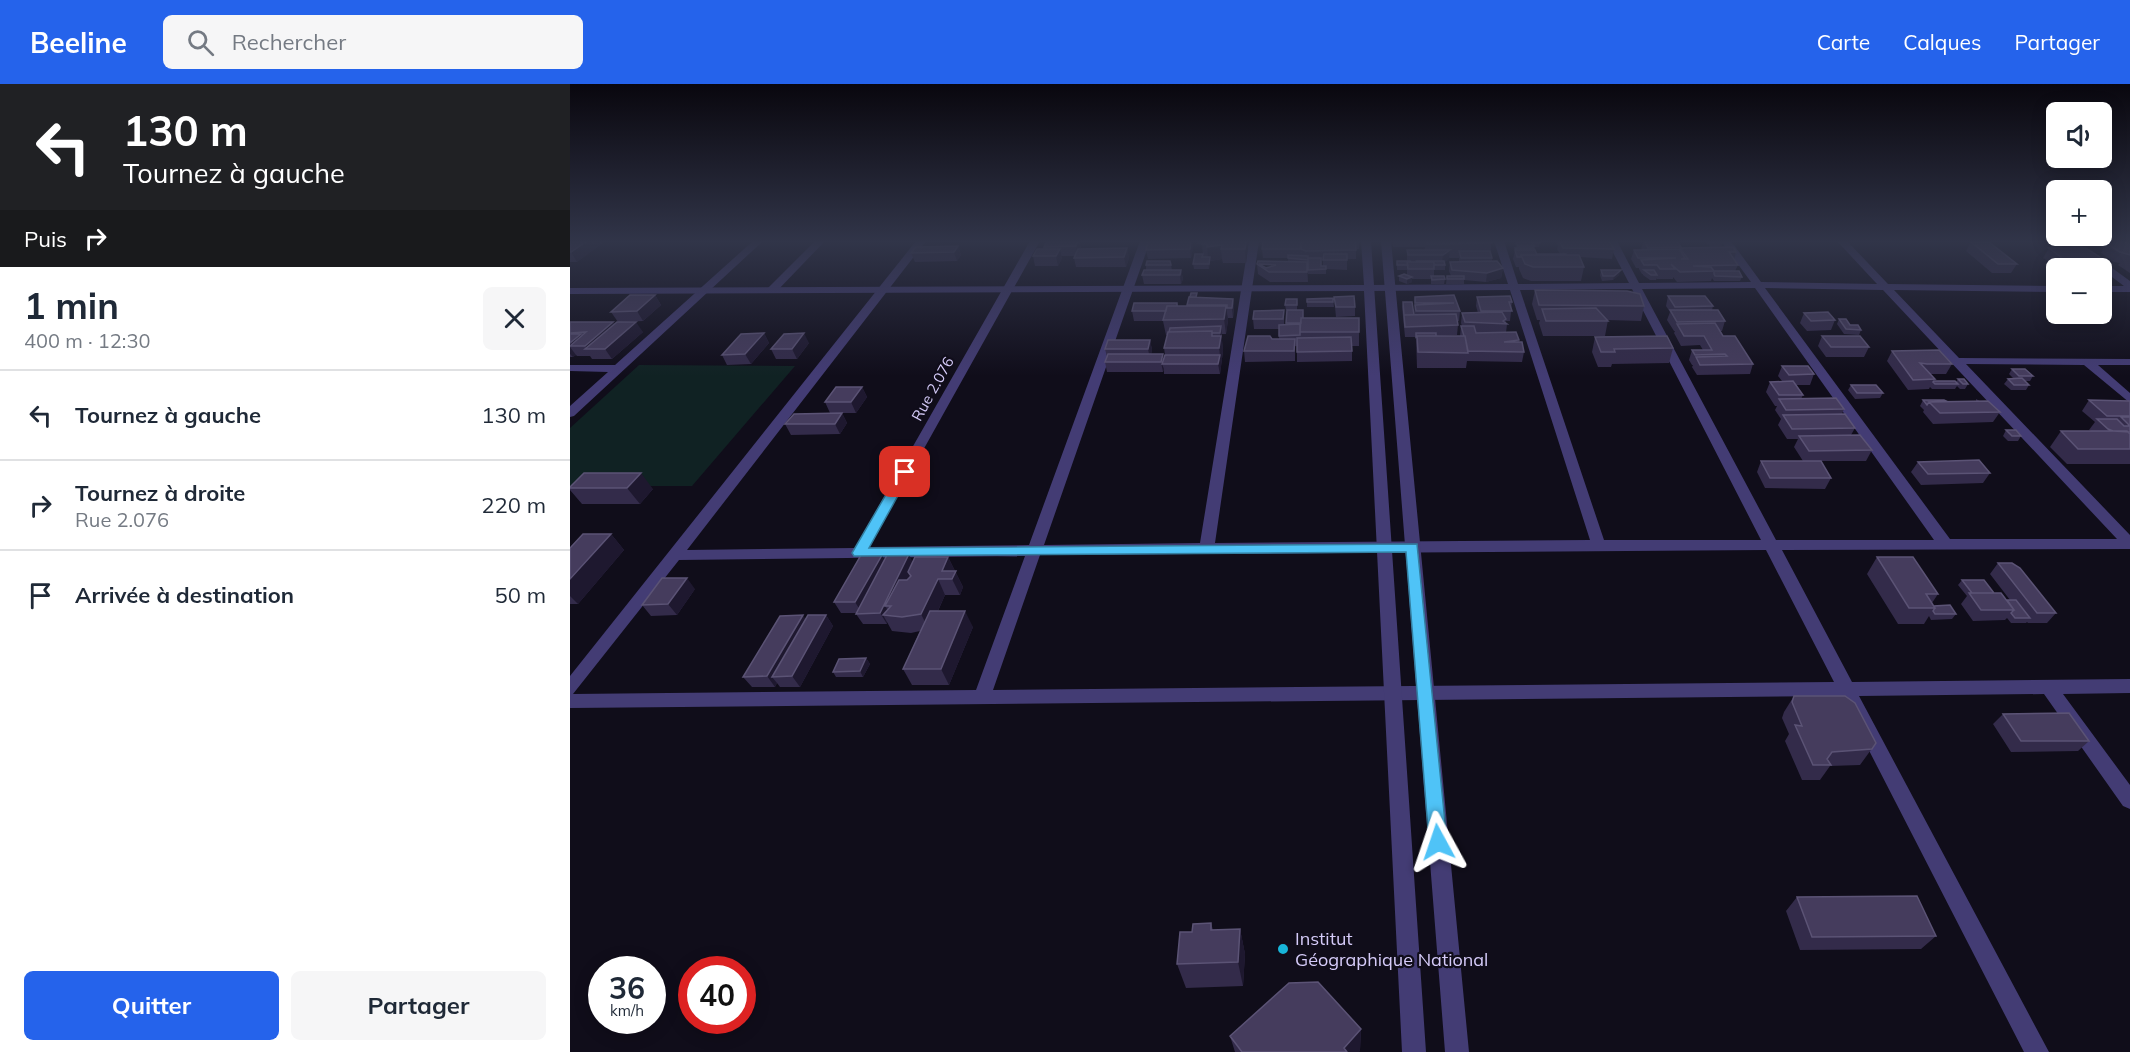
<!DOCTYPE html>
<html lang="fr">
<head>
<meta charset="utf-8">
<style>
  :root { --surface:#fff; --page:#f6f6f7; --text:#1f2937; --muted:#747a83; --line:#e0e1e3; --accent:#2563eb }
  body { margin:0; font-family:Mulish,sans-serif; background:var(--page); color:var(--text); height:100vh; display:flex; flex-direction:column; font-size:22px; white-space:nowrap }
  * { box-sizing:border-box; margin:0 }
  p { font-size:20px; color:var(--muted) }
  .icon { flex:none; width:33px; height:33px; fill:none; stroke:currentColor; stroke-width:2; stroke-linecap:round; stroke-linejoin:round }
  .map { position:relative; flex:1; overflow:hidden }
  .drawer { display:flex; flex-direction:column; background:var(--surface); width:570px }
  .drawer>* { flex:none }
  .top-card { background:#202124; color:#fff; overflow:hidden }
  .tools { position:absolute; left:1476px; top:18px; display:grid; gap:12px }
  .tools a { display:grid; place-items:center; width:66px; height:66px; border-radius:9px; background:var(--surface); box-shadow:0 3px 15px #0003; font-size:30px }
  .speed { position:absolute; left:18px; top:872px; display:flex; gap:12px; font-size:30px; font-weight:700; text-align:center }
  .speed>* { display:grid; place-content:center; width:78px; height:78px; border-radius:50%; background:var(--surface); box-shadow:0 3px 15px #0003; line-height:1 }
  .speed small { font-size:15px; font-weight:400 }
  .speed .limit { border:9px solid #d22; background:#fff; color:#111 }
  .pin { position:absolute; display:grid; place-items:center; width:51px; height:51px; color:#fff; margin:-26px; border-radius:12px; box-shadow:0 3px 9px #0006 }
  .me { position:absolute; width:66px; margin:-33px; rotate:355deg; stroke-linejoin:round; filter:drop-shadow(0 0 4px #0008) }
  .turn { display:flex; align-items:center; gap:21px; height:126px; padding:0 24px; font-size:27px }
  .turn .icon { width:78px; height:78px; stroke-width:2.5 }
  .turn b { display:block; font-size:42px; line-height:51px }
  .then { display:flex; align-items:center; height:57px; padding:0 24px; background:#0003; gap:12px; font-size:22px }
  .round { display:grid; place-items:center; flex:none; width:63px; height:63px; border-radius:9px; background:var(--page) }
  .summary { display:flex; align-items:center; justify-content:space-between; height:102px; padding:0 24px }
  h1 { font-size:36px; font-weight:700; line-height:45px }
  .primary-button { display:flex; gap:12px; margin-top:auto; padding:12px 24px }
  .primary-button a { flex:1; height:69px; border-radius:9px; background:var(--accent); color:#fff; font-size:24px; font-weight:700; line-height:69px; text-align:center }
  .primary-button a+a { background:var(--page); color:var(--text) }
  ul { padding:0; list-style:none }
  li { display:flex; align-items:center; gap:18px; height:90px; padding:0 24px; border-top:2px solid var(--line) }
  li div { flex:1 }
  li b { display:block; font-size:22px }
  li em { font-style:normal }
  header { display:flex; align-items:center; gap:36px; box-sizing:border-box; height:84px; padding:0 30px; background:var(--accent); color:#fff }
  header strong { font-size:28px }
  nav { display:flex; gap:33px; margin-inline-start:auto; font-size:21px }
  .search { width:420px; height:54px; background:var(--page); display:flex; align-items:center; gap:15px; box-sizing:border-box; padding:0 21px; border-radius:9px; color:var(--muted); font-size:22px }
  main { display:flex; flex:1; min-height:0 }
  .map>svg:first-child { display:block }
</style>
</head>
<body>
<header>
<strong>Beeline</strong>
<div class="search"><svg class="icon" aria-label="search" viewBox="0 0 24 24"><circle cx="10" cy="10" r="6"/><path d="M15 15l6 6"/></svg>Rechercher</div>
<nav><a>Carte</a><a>Calques</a><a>Partager</a></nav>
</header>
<main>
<section class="drawer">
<div class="top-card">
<div class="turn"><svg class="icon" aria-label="left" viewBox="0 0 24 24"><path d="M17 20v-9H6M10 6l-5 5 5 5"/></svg><div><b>130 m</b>Tournez à gauche</div></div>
<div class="then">Puis<svg class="icon" aria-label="right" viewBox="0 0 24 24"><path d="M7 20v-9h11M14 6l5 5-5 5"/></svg></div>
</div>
<div class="summary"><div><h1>1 min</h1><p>400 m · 12:30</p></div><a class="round"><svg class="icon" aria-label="close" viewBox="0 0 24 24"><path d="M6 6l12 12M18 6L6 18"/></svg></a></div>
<ul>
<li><svg class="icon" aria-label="left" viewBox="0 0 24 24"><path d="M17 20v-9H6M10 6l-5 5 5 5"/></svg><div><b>Tournez à gauche</b></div><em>130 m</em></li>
<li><svg class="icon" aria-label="right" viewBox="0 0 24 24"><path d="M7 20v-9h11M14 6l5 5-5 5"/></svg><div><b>Tournez à droite</b><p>Rue 2.076</p></div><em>220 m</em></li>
<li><svg class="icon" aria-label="arrive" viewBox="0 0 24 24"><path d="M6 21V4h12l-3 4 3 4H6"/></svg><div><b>Arrivée à destination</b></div><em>50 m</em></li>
</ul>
<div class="primary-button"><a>Quitter</a><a>Partager</a></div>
</section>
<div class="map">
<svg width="1560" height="968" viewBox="0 0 1560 968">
  <rect width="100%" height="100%" fill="#100d1a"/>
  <path fill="#102223" d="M69,281L225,282L122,402H0V344Z"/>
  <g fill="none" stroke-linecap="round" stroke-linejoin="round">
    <path fill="#433c74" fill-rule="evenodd" d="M183,157H193L4,332L0,333V322L38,288L0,287V281H45Z
      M245,157H255L205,209H197V205Z
      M346,157H356L117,466L285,464L460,157H470L299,463L459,461L570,157H580L474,461L630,459L679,157H689L645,459L1020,456L940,206L798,207L793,204L798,201L938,200L924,157H934L948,200L1059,199L1037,157H1047L1069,199L1181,198L1151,157H1161L1191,198L1307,200L1267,157H1277L1318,200L1486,202V208L1324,206L1389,274L1560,275V281H1528L1560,309V319L1514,281L1396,280L1560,451V465L1212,466L1282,598L1560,595V609L1493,610L1560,701V725L1553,722L1474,610L1289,612L1479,968H1454L1271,612L0,624V592ZM1185,204L1364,456H1206L1072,205ZM1195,204L1313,206L1547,455H1380ZM1062,205L1191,456H1034L950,206ZM1196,466L1264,598L423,606L470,471ZM455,472L406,606L3,610L109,476Z
      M1494,157H1505L1560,197V208H1532V202H1554Z"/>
    <path fill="#433c74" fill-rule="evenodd" d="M791,157H801L856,968H832L794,207L0,210V204L794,201Z
      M811,157H821L899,968H875Z"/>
  </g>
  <path fill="#332b4a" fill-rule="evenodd" d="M0,157H35L7,178H0Z
    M509,157L511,165L557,164L559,174L556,183H506L504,174L505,172H491L492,174L488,182H465L463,172L474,165V163Z
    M578,157H622L623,163L621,174L578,175L576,166Z
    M627,157H678V164L676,179H653L652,175L640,177L639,185H624L623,180L633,173L632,159L627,160Z
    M693,157H789V165H786V175H777V186L756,185V190H738V176V180H737L738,198H700L688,190L687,180L718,178V174H693L692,165ZM751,176H753V182H751ZM689,180L706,181L696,184Z
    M822,157H921V169L922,174V177L933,184L931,194L916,198L894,196V200H876L877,192H881L879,187L880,178H889V174H879L875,178V186H864V192L875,195L874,200H861V195H842V198L837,200L829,197V192L837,191V186H827V177H837V166H855V163H823Z
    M945,157H969V163H963L967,170H990L987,165L988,162L986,157H1039L1044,165L1042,175L1010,173L1014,183L1011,197H961L953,194L949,185V183H946L943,175L945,166L946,164L945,159Z
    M1061,157H1107L1111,164L1166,168L1164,176L1168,181L1165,187L1172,193L1170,197H1144L1142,194L1141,197L1107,198L1103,193V195H1087V194L1086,196H1080L1073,191V190H1072L1069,185V184H1066L1061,175L1064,166H1071L1073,158H1062Z
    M1136,157H1154L1152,162L1140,163L1136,158Z
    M1401,158L1447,180L1441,189H1422L1396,167Z
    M1536,159L1560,160V189L1548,181L1550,179L1544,178L1531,169Z
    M388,162L391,171L387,177L345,178L341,169Z
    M1479,164L1536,177L1531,184H1488L1473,174Z
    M600,177L602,186H611L613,195L611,200H574L572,191L576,186V181Z
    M1031,186L1049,191L1043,196L1032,197L1030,191Z
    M965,206L1074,222L1071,237L1038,236L1035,252H973L969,239L970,236H967L962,220Z
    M85,211L91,221L73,237L48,238L41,228Z
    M1098,212L1143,222L1142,226L1155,237L1152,247H1150L1153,252L1183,280L1180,290L1127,291L1122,283L1123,281H1122L1119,276L1122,266H1133L1130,261L1111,262L1104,249L1105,247H1104L1097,236L1100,228L1096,222Z
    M628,213L663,215L664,224L663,234H658L657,231L658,236L656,250H652V257L653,267L650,290H594V285L593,288H537L535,278L537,273L535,265L580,256L582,266L581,270L594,275L595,271L594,264L597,251H596L593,237H564L562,227L607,219L608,222H617Z
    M764,213L785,223V232L766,233Z
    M845,213L890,227L889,237H887L888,241L887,251L866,252H890L891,242H892L891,239L892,229H908L906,222L907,213L942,218L940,237H936L935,239L937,240L936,249L949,256V258L954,268L952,278L897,277L896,284H847L846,253H835L832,223L833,218L844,230Z
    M763,214L764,223H737V215Z
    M727,215V226H733V234H789V262H782V277L727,278V262H725V277L675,278L674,267L702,255H709V245H684L683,235L714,226V241H716L717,226H716L715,221Z
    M1234,229L1265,236L1261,246L1237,247L1230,239Z
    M1269,235L1291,246L1289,251L1274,250L1267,240Z
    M0,238H43L44,240L73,248L42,275H22L20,272H7L6,271L3,273H0Z
    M194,249L199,259L181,280L157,281L152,271Z
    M1252,252L1299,263L1294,273H1256L1248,262Z
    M1025,253L1103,264L1099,279L1042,280L1041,283H1028L1022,268Z
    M239,259L227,275H206L201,265Z
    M1322,267L1382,280L1376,290H1360L1365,295L1364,297L1386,298L1388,295L1398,300L1395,305H1390L1387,302L1385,305H1362L1360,303L1359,305L1338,306L1317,277Z
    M1212,282L1244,290L1240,301H1226L1233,311L1231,315L1274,325L1272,330L1285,344L1281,351L1302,366L1296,377H1251L1261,394L1255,405L1195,404L1187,388L1191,377H1233L1224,363L1228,355H1217L1208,341L1211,335L1205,326L1207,322H1205L1196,308L1200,298L1212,297L1208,292Z
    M1442,285L1463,292L1460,297H1455L1459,301L1456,306H1441L1434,300L1438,295L1443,294L1439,290Z
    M1281,301L1313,309L1310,314L1285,315L1278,306Z
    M292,303L297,313L286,329H260L255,318Z
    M1406,315L1430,328L1423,338L1363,340L1353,328L1354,326L1350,322L1353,316L1376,317H1406Z
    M1519,316L1560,317V380H1497L1480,363L1491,347H1521L1519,346L1525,338L1512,327Z
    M272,329L277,339L270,350L221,351L215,340Z
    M1436,346L1451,352L1448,357H1438L1433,352Z
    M1348,378L1420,389L1413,399L1351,401L1341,388Z
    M0,403L83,405L70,420H12L0,406Z
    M41,450L54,466L8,520H0V464Z
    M312,471L314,476L343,478L378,473L393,503L390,511H375L368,527L403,543L379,601H342L333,585L350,547L341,549L322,547L317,538V540H293L286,530V529H271L264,518Z
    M1307,473L1368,510L1362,519L1364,522L1386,530L1382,535L1361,536L1359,532L1354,540H1328L1297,490Z
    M1428,479L1486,529L1477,539H1458L1457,538L1456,539H1441L1437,534L1435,536L1403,537L1391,520L1397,512L1388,501L1392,496L1424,509L1437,516H1440L1420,490Z
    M125,505L107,531L81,532L72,521Z
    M256,531L263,542L230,603H210L207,599L205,603H182L173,593L235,535Z
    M296,574L300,580L293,593H266L263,588Z
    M1224,612L1306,659L1290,681L1260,682L1250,696H1232L1215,657L1219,650L1212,634L1214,628Z
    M1433,630L1519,657L1508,667L1441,668L1423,640Z
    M1227,813L1366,852L1351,865L1230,866L1216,827Z
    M641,839L643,846L670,845L675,870L673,902L616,904L607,880L622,848Z
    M791,945L790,966L789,968H665L660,952Z"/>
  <path fill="#1e182f" d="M17,157H35L7,178L1,168Z
    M508,157L511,165L508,172L506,162Z
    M621,157H622L623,163L621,174L620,165Z
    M676,157H678V164L676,179L675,165Z
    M652,161L651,165L652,175L640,177L639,185L637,163Z
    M388,162L391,171L387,177L384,168Z
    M557,164L559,174L556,183L554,173Z
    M490,165L492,174L488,182L486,172Z
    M880,166L879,175L872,180L873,171Z
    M933,184L931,194L916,198L917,189Z
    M611,186L613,195L611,200L610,191Z
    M1051,186L1049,191L1043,196L1044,192Z
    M842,193V198L837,200V195Z
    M85,211L91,221L73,237L67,227Z
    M663,215L664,224L663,234L662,224Z
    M656,222L658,236L656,250L654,235Z
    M43,238L49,248L17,265L15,262H0V259L11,250L18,259Z
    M66,238L73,248L42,275L35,265Z
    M651,242L653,267L650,290L648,280L650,271L649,264Z
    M194,249L199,259L181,280L175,270Z
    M234,249L239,259L227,275L222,265Z
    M580,256L582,266L580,275L578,265Z
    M0,263L6,271L3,273L0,270Z
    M593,270L595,280H592L594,285L593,288L591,278Z
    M292,303L297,313L286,329L281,318Z
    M272,329L277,339L270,350L265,340Z
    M71,389L83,405L70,420L57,404Z
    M41,450L54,466L8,520L0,512V495Z
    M339,470L344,481L338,488L340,491L323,526L321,522H315L321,531H313L317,538V540L310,529Z
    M312,471L317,482L292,529L285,518Z
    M378,473L393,503L390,511L382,495L372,487Z
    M117,494L125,505L107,531L98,520Z
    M368,495L375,511L359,546L351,530Z
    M395,527L403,543L379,601L371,585Z
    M233,531L240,542L202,593L207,599L205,603L197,592Z
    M256,531L263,542L230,603L222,592Z
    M296,574L300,580L293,593L290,587Z
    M670,845L675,870L673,902L668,878Z
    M791,945L790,966L789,968H774V964Z"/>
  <path fill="#453c5d" stroke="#5b5375" stroke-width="1.5" fill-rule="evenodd" d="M0,157H17L1,168H0Z
    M477,157H508L506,162L474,163Z
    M578,157H621L620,165L576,166Z
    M633,157H676L675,165H651L652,161L637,163V160H632Z
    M693,157H731L730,165H692Z
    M732,157H785L786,166L736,167L731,165Z
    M857,157H921L922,159L857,160Z
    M946,157H969L970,159H962L964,162H948Z
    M989,157H1039L1044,165L993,164Z
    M1074,157H1107L1111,163L1078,164Z
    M1140,157H1154L1141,158Z
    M1401,158H1419L1447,180H1428Z
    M1536,159H1558L1560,160V171L1550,168Z
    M388,162L384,168L341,169L346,163Z
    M1163,163L1166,168H1159L1168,181L1123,182L1141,183L1144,187L1110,188L1101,180L1105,185H1090L1087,181H1074L1071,176L1106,174H1068L1064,166L1109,165L1115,174L1111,175H1118L1110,164Z
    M557,164L554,173L504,174L508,165Z
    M945,164H964V166H946Z
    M1479,164H1516L1536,177L1497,178Z
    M467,165H490L486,172H463Z
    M837,166H880L873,171H838Z
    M945,166H965L967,171H951V173H947Z
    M889,167H920L922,174H891Z
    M625,170H633L632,173H640L639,180H623Z
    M754,170H777V176H753Z
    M967,170H996V171H967Z
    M718,171L738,172V176L718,174Z
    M951,171H1009L1014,183H963L955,180Z
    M738,174H751V182H756V185L738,186Z
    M577,177H600L601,181H576Z
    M688,177L737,178V188H699L687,180ZM689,180L706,181L696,184Z
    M827,177H840L841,178H837L838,181H827Z
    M847,177H874L875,181H864V178H848Z
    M927,177L933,184L917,189L882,186L880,178Z
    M837,178H864V185H838Z
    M574,186H611L610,191H572Z
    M1031,186H1051L1044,192H1033Z
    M1074,186H1084L1087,191H1081Z
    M1144,187H1169L1172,193L1145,192L1144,190Z
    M834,190L842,193L837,195L829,192Z
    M861,192H874L875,195L862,196Z
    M877,192H894V195H877Z
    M965,206L1057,207L1070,210L1074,222L969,221Z
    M621,209H627L626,213H620Z
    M60,211H85L67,227L41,228Z
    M884,211L890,227H846L845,221L884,219H845V213Z
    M784,212L785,223H766L764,213Z
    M940,212L942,218H939L942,227H911L907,213Z
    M1098,212H1135L1143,222L1105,223Z
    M619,213L663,215L662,224H657V221H617Z
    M763,214V218H737V215Z
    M716,215H727V221H715Z
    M833,218H842L844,231H834Z
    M564,219H607V222H597L596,227H562Z
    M597,222H656L654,235L593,236Z
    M1026,224L1038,237H976L972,225Z
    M714,226L713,235H683L684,227Z
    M717,226H733V234H731V239H716Z
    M1100,226H1148L1155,237L1107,238Z
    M932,228L936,235L933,237L937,240L895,238L892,229Z
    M1258,228L1265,236L1241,237L1234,229Z
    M886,230L888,241L835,243L834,231Z
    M731,234H789V248H730Z
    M1269,235H1276L1280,241H1288L1291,246L1276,245Z
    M0,238H43L15,262H0L16,248L0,249Z
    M47,238H66L35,265H15Z
    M1145,239L1153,252H1165L1183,280L1130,281L1126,273L1157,272L1155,270L1125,271L1122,266H1142L1134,252H1114L1107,240Z
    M730,240V251L709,252V241Z
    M651,242L650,249H642V247L599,248L600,244Z
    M891,242H904L906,249L946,248L949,256L934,258H952L954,268L898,267L895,252H894Z
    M642,247V252H651L649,264H594L598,248Z
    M194,249L175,270L152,271L171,250Z
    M234,249L222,265H201L214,250Z
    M846,249H866V252H847L846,253Z
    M0,250H11L0,259Z
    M678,252H700L702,255H725L724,267H674Z
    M847,252H895L898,269L848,268Z
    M1097,252L1103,264L1044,265L1045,268H1031L1025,253Z
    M1252,252H1290L1299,263H1261Z
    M781,253L782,267L727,268V254Z
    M538,256H580L578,265H535Z
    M1369,266L1382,280H1357L1350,279L1365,295L1343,296L1322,267Z
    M538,270H593L591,278H535Z
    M595,271H650L648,280H592Z
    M1212,282H1238L1244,290L1219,291Z
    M1442,285H1455L1463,292H1449Z
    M1452,294L1459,301H1444L1438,295Z
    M1388,295H1394L1398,300H1393Z
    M1223,297L1233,311H1209L1200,298Z
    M1364,297H1385L1388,300H1365L1363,298Z
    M1281,301H1306L1313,309H1287Z
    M266,303H292L281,318H255Z
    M1266,314L1274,325L1216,326L1209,315Z
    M1353,316H1374L1376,317L1359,318L1357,321Z
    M1519,316L1560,317V332H1537Z
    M1418,317L1430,328L1370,329L1359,318Z
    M272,329L265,340H215L224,330Z
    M1275,330L1285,344L1222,345L1213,331Z
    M1551,333H1560V342Z
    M1527,335H1547L1554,342H1560V348L1543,347L1538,345Z
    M1436,346H1446L1451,352H1442Z
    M1491,347H1557L1560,350V365H1508Z
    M1290,351L1302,366L1239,367L1229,352Z
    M1409,376L1420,389L1358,390L1348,378Z
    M1191,377H1251L1261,394H1200Z
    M14,389H71L57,404H0V403Z
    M13,450H41L0,495V464Z
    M339,470L310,529L286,530L317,471Z
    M291,471H312L285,518H264Z
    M345,473H378L372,487H386L382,495H368L351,530L332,533L313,531L321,522H315L329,496H337L341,492L338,488Z
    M1307,473H1343L1368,510H1356L1365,524H1339Z
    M1428,479H1442L1450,484L1486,529H1467Z
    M92,494H117L98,520L72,521Z
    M1392,496H1414L1424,509H1402Z
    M1399,509H1431L1444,526H1411Z
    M1437,516H1446L1460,534H1445L1441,529L1444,526Z
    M1380,521L1386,530H1365L1363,527L1365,524L1364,522Z
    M360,527H395L371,585H333Z
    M233,531L197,592L173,593L210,532Z
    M238,531H256L222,592L202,593Z
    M296,574L290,587L263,588L269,575Z
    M1224,612H1275L1285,619L1306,659L1302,665L1262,668L1257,675L1261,681H1243L1225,641L1232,642L1222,618Z
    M1499,629L1519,657H1451L1433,630Z
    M1347,812L1366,852L1242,853L1227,813Z
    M641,839V846L670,845L668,878L607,880L610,848H622L623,840Z
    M748,898L791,945L774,964L777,968H672L660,952L719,899Z"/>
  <linearGradient id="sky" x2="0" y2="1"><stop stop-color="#09070e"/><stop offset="0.54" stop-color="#313549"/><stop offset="1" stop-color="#313549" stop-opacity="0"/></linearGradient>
  <rect width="1560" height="292" fill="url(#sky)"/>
  <path fill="#4fc3f7" stroke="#337fa1" stroke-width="1.5" d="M335,384L341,388L299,464L847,460L877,758L875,764L868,766L862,764L859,758L836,468L284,472L282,469L329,388Z"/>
  <circle fill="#18b5d9" stroke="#100d1a" stroke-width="2" cx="713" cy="865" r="6"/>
  <g text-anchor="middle" stroke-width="4.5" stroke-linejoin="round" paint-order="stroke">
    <g font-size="15" fill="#d5cbf9" stroke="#100d1a">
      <text transform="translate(363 305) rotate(-61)" y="5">Rue 2.076</text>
    </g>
    <g font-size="18" fill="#d5cbf9" stroke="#100d1a" text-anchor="start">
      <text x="725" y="861">Institut<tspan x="725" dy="21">Géographique National</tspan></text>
    </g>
  </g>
</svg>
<div class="tools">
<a><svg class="icon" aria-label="sound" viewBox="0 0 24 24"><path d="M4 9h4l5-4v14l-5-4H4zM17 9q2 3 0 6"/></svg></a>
<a>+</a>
<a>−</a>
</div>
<div class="speed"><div>36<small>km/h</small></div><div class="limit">40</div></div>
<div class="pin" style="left:335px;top:388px;background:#d93025"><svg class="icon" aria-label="arrive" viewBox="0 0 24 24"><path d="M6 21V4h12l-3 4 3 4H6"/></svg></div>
<svg class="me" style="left:868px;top:758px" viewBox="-20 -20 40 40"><path d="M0-17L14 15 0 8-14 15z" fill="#4fc3f7" stroke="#fff" stroke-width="4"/></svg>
</div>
</main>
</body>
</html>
